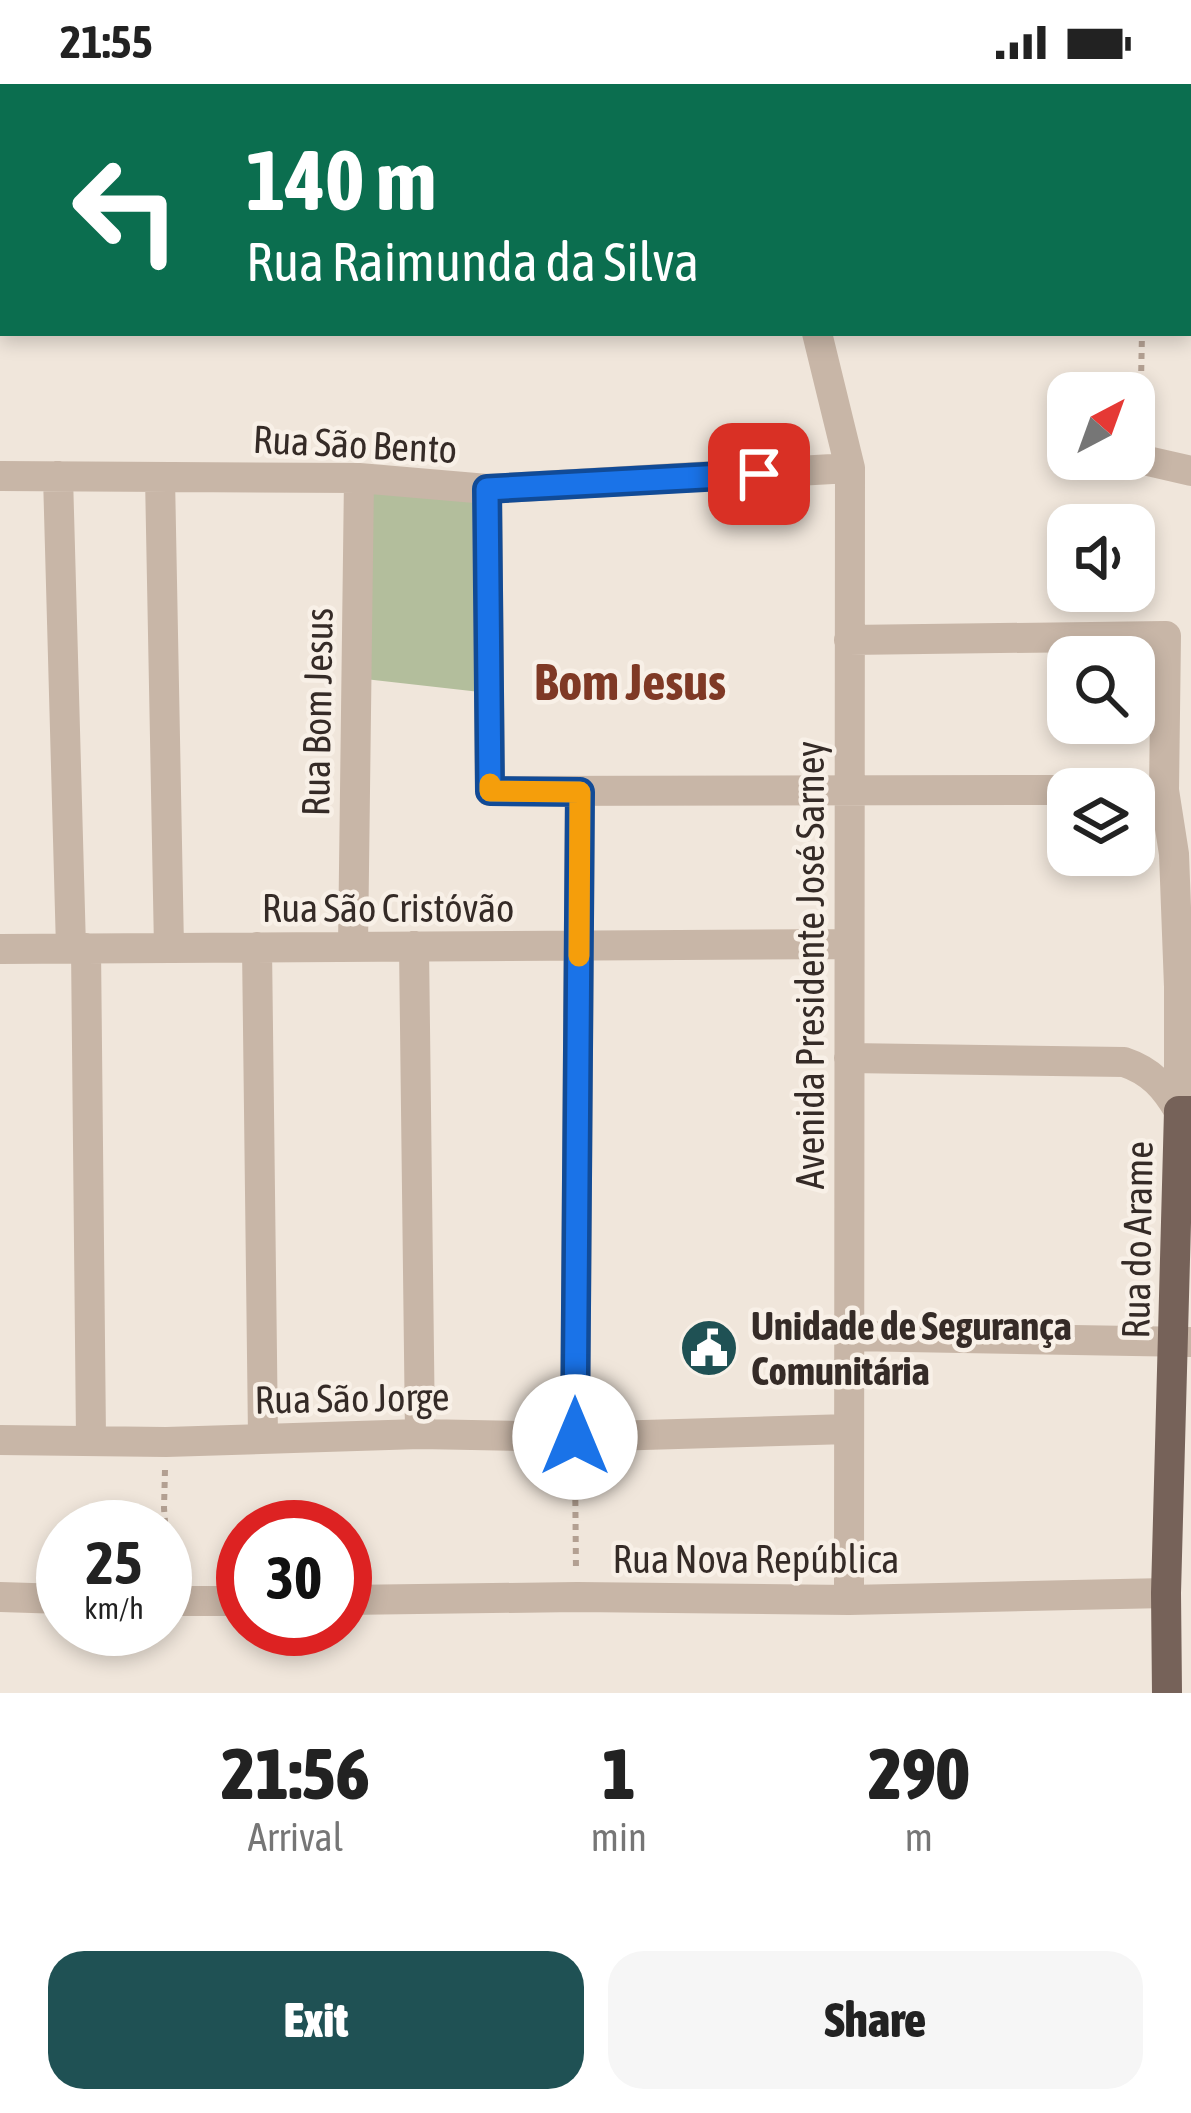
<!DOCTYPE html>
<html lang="en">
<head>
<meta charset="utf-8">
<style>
  :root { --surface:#fff; --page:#f6f6f6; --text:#222; --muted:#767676; --accent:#1f5154 }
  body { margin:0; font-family:"Asap Condensed",sans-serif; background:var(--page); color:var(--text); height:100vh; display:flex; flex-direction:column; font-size:45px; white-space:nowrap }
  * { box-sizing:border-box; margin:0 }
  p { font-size:39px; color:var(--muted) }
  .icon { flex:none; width:66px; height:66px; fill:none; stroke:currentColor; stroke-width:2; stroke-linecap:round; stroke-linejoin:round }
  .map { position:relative; height:1609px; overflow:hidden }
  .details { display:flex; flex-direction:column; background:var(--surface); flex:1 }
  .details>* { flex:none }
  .banner { position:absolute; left:0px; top:0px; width:1191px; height:252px; box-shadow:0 6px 18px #0003; background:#0b6e4f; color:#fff; overflow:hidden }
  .needle { width:78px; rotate:41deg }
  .fabs { position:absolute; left:1047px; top:288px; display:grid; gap:24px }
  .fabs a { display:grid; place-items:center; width:108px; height:108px; border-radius:24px; background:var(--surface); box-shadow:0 6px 18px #0003; font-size:60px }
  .speed { position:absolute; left:36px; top:1416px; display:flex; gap:24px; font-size:60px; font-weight:700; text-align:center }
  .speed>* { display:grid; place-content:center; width:156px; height:156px; border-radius:50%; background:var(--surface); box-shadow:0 6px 18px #0003; line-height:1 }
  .speed small { font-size:30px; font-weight:400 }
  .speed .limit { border:18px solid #d22; background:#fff; color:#111 }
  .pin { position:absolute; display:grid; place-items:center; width:102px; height:102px; color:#fff; margin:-51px; border-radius:24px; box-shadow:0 6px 18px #0006 }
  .me { position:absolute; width:132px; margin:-66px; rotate:0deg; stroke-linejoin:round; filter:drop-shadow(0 0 9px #0008) }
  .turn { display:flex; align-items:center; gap:42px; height:252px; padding:0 48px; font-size:54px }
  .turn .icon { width:156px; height:156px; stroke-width:2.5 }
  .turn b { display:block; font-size:84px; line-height:102px }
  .eta { display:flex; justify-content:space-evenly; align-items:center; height:204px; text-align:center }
  .eta b { font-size:72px; font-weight:800; line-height:84px }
  .cta { display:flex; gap:24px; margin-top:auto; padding:24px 48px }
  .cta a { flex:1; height:138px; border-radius:36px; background:var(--accent); color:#fff; font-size:48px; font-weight:800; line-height:138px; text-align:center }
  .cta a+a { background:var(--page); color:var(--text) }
  .status { display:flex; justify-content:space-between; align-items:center; height:84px; padding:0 60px; background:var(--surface); direction:ltr }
  .status svg { height:33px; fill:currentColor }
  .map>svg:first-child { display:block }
</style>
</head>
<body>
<div class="status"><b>21:55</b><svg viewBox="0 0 49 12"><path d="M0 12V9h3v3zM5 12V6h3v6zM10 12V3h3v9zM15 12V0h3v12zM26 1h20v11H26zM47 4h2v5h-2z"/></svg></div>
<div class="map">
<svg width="1191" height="1609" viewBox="0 0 1191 1609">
  <rect width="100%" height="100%" fill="#f0e6db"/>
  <path fill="#b3be9c" d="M359,394L487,405L489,609L356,594Z"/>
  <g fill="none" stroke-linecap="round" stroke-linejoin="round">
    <path stroke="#b3a092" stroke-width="6" stroke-dasharray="6 6" stroke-linecap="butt" d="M1140,347L1142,249
      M575,1380L576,1487
      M165,1386L164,1424L169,1492"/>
    <path stroke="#c8b6a7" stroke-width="30" d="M465,0V3
      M758,0L759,3
      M198,3V0
      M1151,3V0
      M1188,93H1191
      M0,124H3
      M817,249L850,384L849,1516
      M1139,375L1191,387
      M0,392L359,394L487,405L850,384
      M58,392L71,864
      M160,393L169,864
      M487,405L490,707L1068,706
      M849,556L1166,552L1164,706L1174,770L1179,903V1027
      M414,862L420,1350
      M257,863L263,1353
      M353,863L359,394
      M86,864L91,1355
      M0,865L849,860
      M849,974L1124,978C1151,987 1165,1003 1179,1027
      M849,1252L1191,1258
      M575,1353L580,708
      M0,1356L166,1358L420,1350L575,1353L849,1345
      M0,1513L63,1515
      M345,1516L577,1513L849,1516L1166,1509
      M165,1517H243"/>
    <path stroke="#766259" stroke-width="30" d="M1167,1609L1166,1509L1179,1027H1191"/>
  </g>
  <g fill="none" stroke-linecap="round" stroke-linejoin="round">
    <defs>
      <path id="route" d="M575,1353L580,708L490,707L487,405L759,390"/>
    </defs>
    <use href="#route" stroke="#114b97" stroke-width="30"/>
    <use href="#route" stroke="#1a73e8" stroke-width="21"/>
    <path stroke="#f59e0b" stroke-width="21" d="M490,700V707L580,708L579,872"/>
  </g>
  <defs>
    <symbol id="civic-disc" viewBox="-11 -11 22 22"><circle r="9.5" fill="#1f5154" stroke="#f8f0e7"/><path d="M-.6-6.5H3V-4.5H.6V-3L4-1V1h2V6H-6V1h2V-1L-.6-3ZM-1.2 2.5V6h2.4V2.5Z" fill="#fff"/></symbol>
  </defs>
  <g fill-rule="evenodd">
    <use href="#civic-disc" x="676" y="1231" width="66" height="66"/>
  </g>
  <g text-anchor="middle" stroke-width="9" stroke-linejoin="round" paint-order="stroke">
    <g font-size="39" fill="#352b27" stroke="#f8f0e7">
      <text transform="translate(355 360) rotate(3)" y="14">Rua São Bento</text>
      <text transform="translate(317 628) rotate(-89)" y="14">Rua Bom Jesus</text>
      <text x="388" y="838">Rua São Cristóvão</text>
      <text transform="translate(810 881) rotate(-90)" y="14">Avenida Presidente José Sarney</text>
      <text transform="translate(1137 1156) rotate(-89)" y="14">Rua do Arame</text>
      <text transform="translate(352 1314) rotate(-1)" y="14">Rua São Jorge</text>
      <text x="756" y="1489">Rua Nova República</text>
    </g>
    <g font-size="39" font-weight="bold" fill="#352b27" stroke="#f8f0e7" text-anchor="start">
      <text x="751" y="1256">Unidade de Segurança<tspan x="751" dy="45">Comunitária</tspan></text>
    </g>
    <g font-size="51" font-weight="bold" fill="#7f3925" stroke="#f8f0e7">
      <text x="630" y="616">Bom Jesus</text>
    </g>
  </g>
</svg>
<div class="fabs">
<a><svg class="needle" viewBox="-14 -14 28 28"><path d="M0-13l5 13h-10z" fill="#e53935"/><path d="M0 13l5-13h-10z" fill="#767676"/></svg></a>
<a><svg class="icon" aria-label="sound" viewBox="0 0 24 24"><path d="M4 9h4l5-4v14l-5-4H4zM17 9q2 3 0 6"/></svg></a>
<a><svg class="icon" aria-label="search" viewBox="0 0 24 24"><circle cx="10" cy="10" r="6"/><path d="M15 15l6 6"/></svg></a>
<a><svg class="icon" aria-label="layers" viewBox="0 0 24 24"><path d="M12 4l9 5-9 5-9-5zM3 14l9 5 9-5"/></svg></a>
</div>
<div class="speed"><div>25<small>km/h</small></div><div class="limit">30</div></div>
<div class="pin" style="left:759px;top:390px;background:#d93025"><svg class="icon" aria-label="arrive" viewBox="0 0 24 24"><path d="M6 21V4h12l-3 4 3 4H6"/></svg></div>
<svg class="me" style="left:575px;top:1353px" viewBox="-20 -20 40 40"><circle r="19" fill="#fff"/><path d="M0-13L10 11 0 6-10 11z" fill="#1a73e8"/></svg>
<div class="banner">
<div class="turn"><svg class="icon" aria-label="left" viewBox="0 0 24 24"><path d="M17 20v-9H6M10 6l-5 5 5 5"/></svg><div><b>140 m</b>Rua Raimunda da Silva</div></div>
</div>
</div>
<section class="details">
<div class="eta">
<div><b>21:56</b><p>Arrival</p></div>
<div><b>1</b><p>min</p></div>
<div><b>290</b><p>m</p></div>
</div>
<div class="cta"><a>Exit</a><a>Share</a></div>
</section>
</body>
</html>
